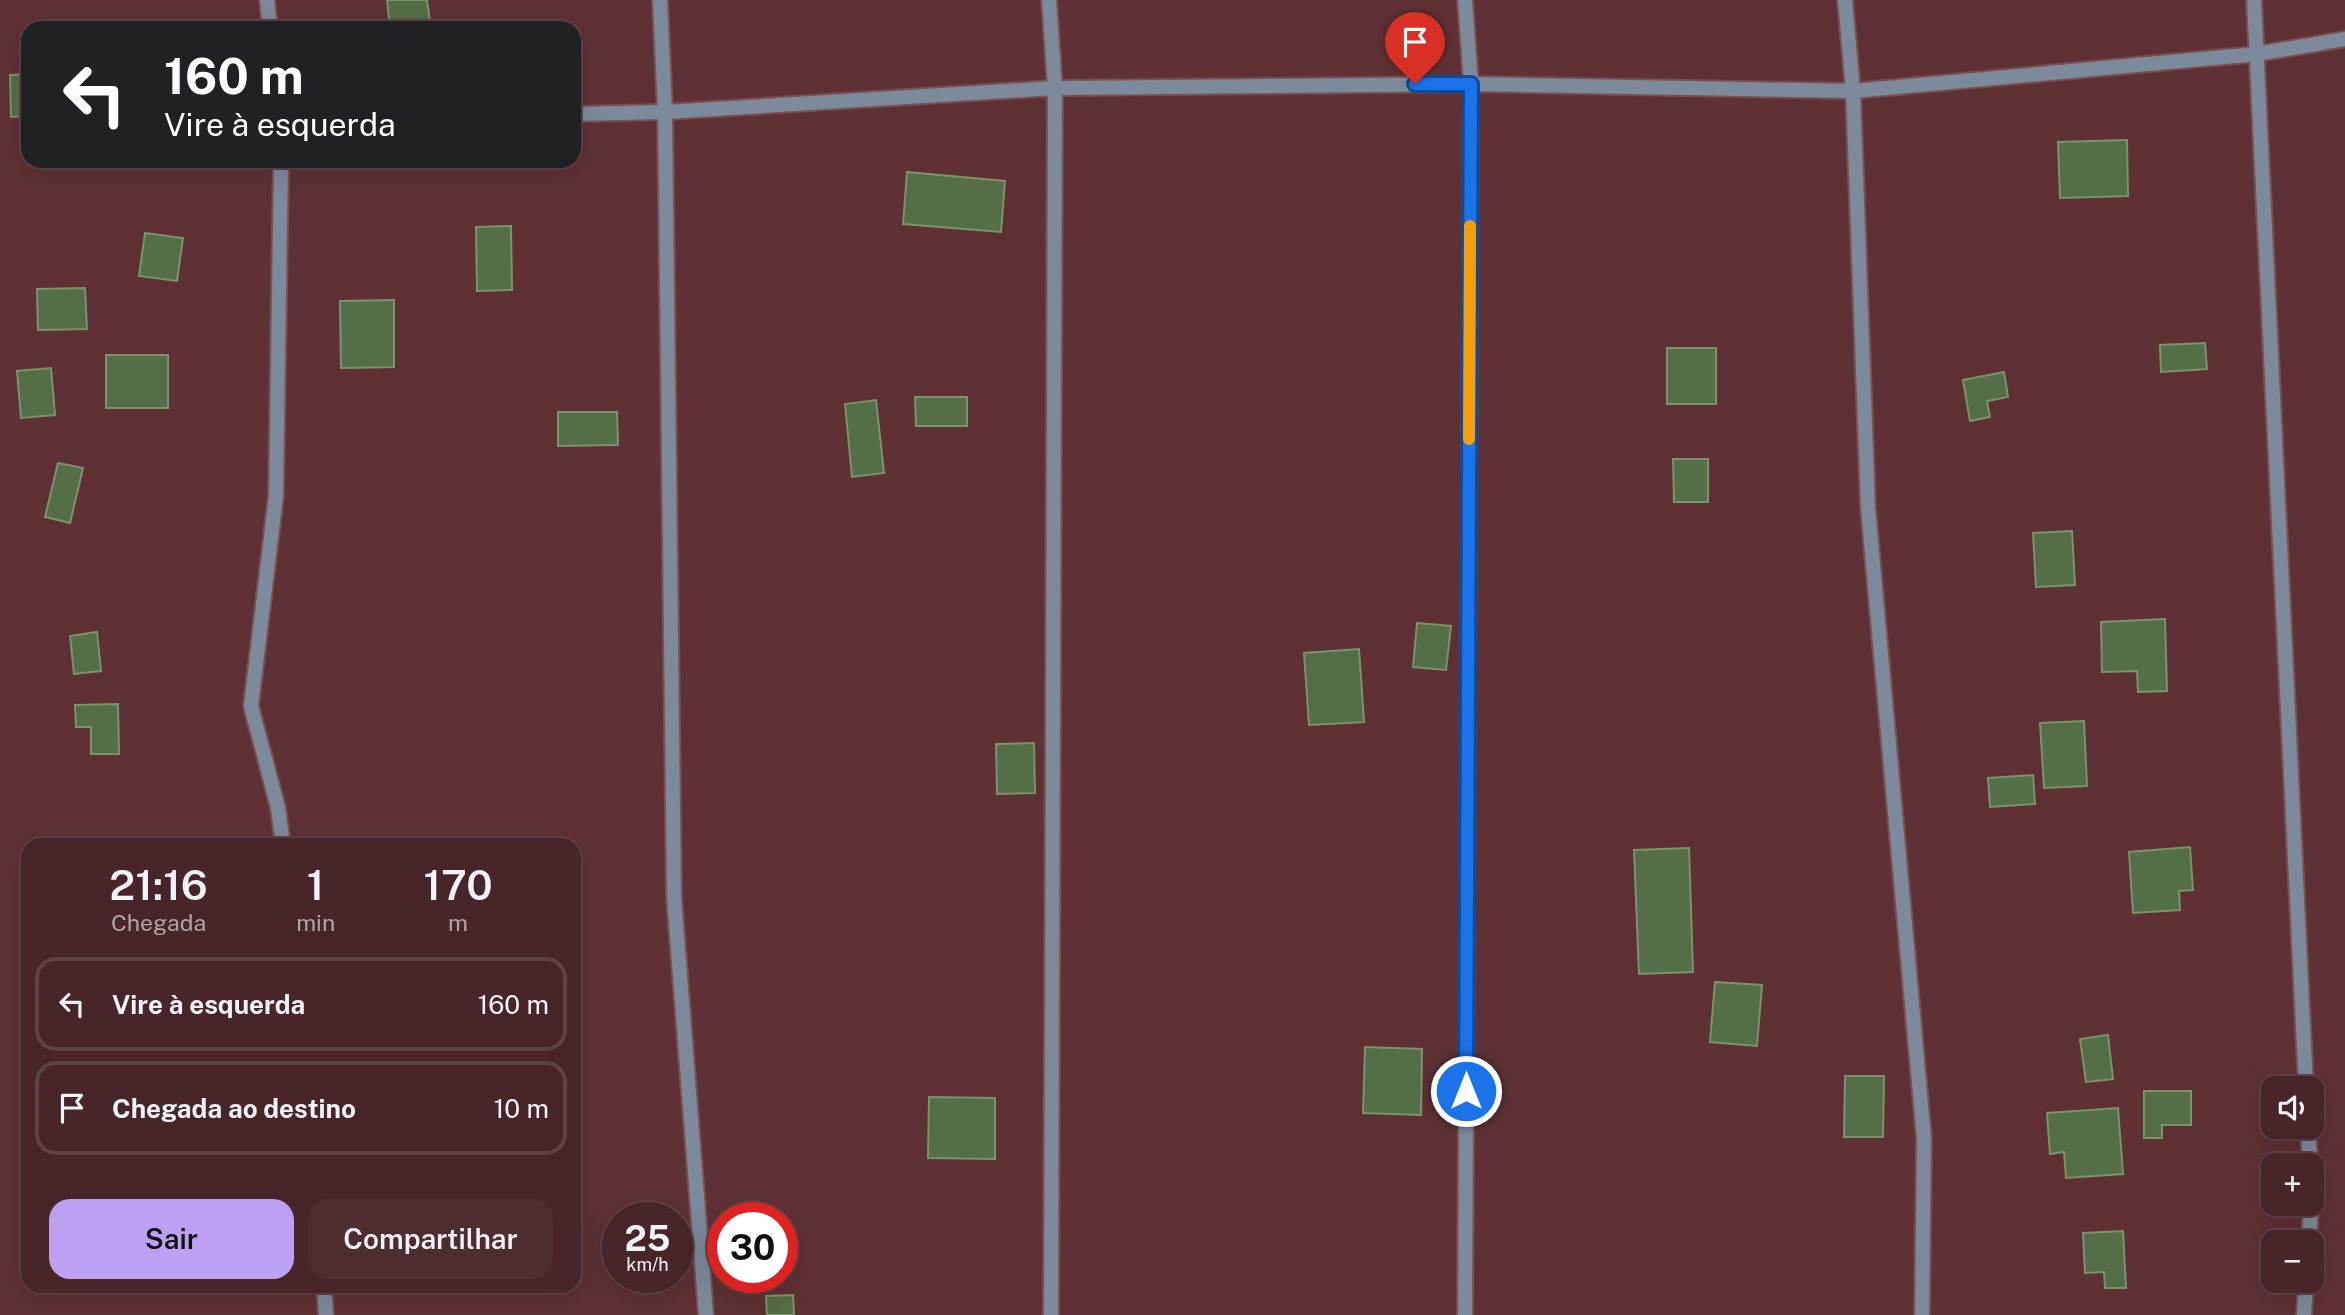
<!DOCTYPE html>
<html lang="pt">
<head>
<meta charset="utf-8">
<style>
  :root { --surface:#472528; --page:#4e2d30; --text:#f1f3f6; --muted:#b0a5a8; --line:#5f4245; --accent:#bca0f2 }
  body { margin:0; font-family:"Public Sans",sans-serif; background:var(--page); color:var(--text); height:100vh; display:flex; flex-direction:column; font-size:26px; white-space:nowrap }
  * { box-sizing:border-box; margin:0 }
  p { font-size:23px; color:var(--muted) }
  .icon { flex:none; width:38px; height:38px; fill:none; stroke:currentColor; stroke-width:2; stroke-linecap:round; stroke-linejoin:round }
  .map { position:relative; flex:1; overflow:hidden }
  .panel { position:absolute; left:21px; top:838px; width:560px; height:455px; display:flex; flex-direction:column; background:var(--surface); border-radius:21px; box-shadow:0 7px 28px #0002,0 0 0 2px var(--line) }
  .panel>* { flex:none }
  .banner { position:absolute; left:21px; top:21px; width:560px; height:147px; border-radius:21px; box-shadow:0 7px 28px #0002,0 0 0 2px var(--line); background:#202124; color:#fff; overflow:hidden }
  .tools { position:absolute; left:2261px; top:1076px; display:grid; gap:14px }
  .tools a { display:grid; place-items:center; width:63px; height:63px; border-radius:14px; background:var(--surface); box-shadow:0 7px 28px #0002,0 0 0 2px var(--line); font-size:35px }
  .speed { position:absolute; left:602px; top:1202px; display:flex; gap:14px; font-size:35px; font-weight:700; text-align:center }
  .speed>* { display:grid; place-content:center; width:91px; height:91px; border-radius:50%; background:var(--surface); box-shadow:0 7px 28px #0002,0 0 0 2px var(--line); line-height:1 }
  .speed small { font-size:18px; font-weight:400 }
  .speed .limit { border:10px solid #d22; background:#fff; color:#111 }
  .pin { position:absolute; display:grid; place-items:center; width:60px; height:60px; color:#fff; margin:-72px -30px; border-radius:50% 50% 50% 0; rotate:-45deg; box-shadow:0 0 7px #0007 }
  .pin .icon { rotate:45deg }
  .me { position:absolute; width:77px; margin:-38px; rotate:0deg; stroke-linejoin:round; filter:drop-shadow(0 0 5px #0008) }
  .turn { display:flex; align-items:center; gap:24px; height:147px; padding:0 28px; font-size:32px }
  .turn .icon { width:91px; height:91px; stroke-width:2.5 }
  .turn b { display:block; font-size:49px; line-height:60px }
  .eta { display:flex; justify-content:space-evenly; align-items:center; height:119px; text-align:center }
  .eta b { font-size:42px; font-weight:600; line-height:49px }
  .cta { display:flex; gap:14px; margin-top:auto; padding:14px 28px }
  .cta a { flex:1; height:80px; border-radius:21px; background:var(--accent); color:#111; font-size:28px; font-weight:600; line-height:80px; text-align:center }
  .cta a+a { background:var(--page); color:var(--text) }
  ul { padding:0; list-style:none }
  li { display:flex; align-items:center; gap:21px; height:94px; margin:0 14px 10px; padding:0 14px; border:4px solid var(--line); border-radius:21px }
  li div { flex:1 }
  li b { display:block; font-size:26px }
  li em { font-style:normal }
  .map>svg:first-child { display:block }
</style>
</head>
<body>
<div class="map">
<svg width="2345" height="1315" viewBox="0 0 2345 1315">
  <rect width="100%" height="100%" fill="#5f3135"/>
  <path fill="#546e47" stroke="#79946b" stroke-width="2" d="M387,0H427L430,22L390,27Z
    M28,74V116L11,117L10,75Z
    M2127,140L2128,196L2060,198L2058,142Z
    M907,172L1005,181L1001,232L903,224Z
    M511,226L512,290L477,291L476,227Z
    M145,233L183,238L177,281L139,276Z
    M85,288L87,329L38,330L37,289Z
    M394,300V367L341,368L340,301Z
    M2205,343L2207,369L2161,372L2160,345Z
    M1667,348H1716V404H1667Z
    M106,355H168V408H106Z
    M51,368L55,415L21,418L17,371Z
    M2004,372L2008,397L1987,401L1990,417L1970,421L1963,380Z
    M915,397H967V426H916Z
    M876,400L884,473L852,477L845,404Z
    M558,412H617L618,445L558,446Z
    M1673,459H1708V502H1674Z
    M58,463L83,468L70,523L45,517Z
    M2072,531L2075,585L2036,587L2033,533Z
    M2165,619L2167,691L2138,692L2137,671L2102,672L2101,622Z
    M1417,623L1451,626L1446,670L1413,667Z
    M97,632L101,671L74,674L70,636Z
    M1359,649L1364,722L1309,725L1304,653Z
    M118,704L119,754H91V727H76L75,705Z
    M2084,721L2087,786L2044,788L2040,723Z
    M1034,743L1035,793L997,794L996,744Z
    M2033,775L2035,804L1990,807L1988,778Z
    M2190,847L2193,890L2179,891L2180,910L2133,913L2129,852Z
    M1689,848L1693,972L1639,974L1634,850Z
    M1715,982L1762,985L1757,1046L1710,1042Z
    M2108,1035L2113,1079L2086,1082L2080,1039Z
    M1365,1047L1422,1049L1421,1115L1363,1113Z
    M1845,1076H1884L1883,1137H1844Z
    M2144,1091H2191V1125H2162V1138H2144Z
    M929,1097L995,1098V1159L928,1158Z
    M2118,1108L2123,1174L2066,1178L2064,1152L2050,1154L2047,1113Z
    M2123,1231L2126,1288H2105L2104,1272L2085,1273L2083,1233Z
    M793,1295L794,1315H767L766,1296Z"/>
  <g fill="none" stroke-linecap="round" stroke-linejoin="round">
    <defs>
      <path id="street" d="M267,0L270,28
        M660,0L665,112L1055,88L1471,84L1853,91L2257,54L2345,39
        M1049,0L1055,88L1051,1315
        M1845,0L1853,91L1868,508L1924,1139L1922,1315
        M2254,0L2306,1088
        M574,114L665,112L674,897L706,1315
        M281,161L276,495L251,706L278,808L283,845
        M2308,1127L2310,1166
        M2309,1242L2311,1204
        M324,1286L326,1315
        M1465,1315L1471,84L1465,0
        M2304,1315L2306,1281"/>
    </defs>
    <use href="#street" stroke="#785053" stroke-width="18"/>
    <use href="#street" stroke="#7d8a9c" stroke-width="14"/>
  </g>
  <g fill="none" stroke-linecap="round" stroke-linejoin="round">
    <defs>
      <path id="route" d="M1415,84H1471L1466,1091"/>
    </defs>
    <use href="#route" stroke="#114b97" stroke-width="18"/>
    <use href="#route" stroke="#1a73e8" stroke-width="12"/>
    <path stroke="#f59e0b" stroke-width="12" d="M1469,439L1470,226"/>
  </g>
</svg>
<div class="tools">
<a><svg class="icon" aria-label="sound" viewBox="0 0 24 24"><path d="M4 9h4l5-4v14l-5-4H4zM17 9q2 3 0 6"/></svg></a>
<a>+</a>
<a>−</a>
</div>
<div class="speed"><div>25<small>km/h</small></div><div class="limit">30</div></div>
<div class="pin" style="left:1415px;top:84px;background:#d93025"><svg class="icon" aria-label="arrive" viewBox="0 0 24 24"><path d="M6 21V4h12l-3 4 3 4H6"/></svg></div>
<svg class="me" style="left:1466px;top:1091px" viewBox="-20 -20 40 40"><circle r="17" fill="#1a73e8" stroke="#fff" stroke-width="3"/><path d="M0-11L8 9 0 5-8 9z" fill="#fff"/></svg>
<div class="banner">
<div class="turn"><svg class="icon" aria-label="left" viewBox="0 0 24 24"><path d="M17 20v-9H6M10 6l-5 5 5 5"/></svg><div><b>160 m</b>Vire à esquerda</div></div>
</div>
<section class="panel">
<div class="eta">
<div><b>21:16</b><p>Chegada</p></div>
<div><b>1</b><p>min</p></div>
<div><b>170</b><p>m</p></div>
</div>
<ul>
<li><svg class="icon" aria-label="left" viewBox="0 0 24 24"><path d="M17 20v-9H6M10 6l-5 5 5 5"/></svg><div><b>Vire à esquerda</b></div><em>160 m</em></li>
<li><svg class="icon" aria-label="arrive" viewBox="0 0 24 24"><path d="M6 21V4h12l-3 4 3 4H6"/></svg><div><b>Chegada ao destino</b></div><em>10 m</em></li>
</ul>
<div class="cta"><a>Sair</a><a>Compartilhar</a></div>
</section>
</div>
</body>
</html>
